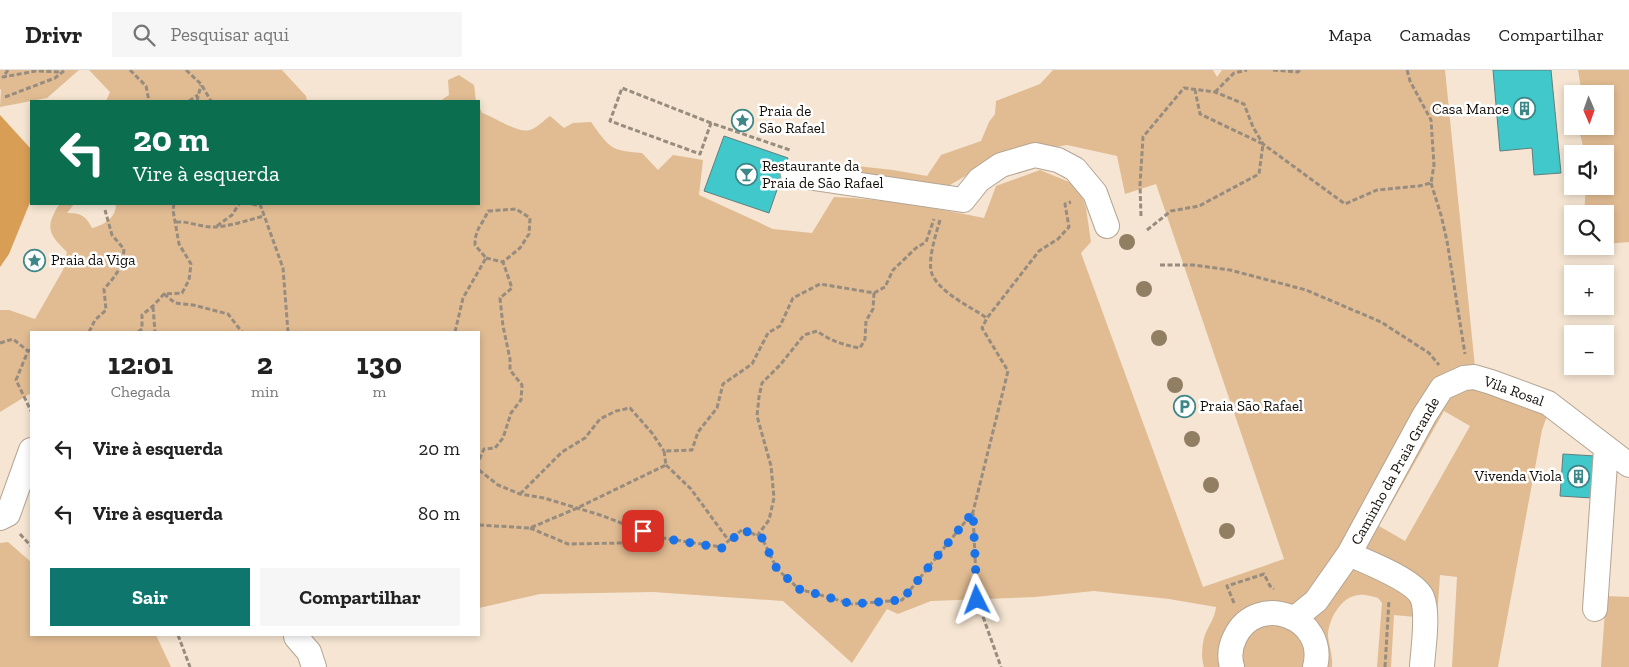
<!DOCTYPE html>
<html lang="pt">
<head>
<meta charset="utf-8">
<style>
  :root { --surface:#fff; --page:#f6f6f6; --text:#222; --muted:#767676; --line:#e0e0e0; --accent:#0f766e }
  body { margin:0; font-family:"Zilla Slab",serif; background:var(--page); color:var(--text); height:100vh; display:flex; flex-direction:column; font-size:19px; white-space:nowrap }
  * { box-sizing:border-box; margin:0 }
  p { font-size:16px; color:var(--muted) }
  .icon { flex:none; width:28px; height:28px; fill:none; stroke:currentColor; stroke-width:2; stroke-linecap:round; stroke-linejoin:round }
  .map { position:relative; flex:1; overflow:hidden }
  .panel { position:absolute; left:30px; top:261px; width:450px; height:305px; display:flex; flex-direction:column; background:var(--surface); border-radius:0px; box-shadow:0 2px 8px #0003 }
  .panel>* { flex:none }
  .banner { position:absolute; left:30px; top:30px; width:450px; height:105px; border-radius:0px; box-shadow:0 2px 8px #0003; background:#0b6e4f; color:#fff; overflow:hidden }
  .needle { width:32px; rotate:178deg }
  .controls { position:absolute; left:1564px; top:15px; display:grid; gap:10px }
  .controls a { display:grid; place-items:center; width:50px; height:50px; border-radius:0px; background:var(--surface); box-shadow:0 2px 8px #0003; font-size:25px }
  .pin { position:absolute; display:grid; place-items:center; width:42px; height:42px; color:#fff; margin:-21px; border-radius:10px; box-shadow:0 2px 8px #0006 }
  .me { position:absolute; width:55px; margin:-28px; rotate:357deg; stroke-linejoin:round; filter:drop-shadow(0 0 4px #0008) }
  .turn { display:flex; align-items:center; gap:18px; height:105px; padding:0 20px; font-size:22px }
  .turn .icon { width:65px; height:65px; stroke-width:2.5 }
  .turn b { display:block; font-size:35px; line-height:42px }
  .eta { display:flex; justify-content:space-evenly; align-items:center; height:85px; text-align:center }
  .eta b { font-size:30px; font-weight:700; line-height:35px }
  .cta { display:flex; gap:10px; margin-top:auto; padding:10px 20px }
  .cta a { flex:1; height:58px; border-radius:0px; background:var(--accent); color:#fff; font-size:20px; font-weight:700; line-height:58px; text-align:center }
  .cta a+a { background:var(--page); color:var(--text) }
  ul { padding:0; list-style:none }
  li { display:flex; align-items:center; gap:15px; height:65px; padding:0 20px }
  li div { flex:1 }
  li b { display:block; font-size:19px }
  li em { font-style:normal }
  header { display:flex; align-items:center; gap:30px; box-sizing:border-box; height:70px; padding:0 25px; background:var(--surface); border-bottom:1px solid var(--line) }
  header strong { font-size:24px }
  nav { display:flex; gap:28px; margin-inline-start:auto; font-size:18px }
  .search { width:350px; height:45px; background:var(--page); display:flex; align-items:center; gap:12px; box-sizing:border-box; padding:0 18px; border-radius:0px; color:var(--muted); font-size:19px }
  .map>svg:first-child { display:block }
</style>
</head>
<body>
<header>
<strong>Drivr</strong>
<div class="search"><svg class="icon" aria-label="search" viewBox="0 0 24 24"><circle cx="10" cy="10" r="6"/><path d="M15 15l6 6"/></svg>Pesquisar aqui</div>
<nav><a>Mapa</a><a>Camadas</a><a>Compartilhar</a></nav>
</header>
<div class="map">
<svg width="1629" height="597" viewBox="0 0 1629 597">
  <rect width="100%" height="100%" fill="#f5e5d2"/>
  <path fill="#e1bc93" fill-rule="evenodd" d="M0,0H79L47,28L0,37L1,20L0,19Z
    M89,0H282L306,26L307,31H106L110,22Z
    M1053,0H1213L1217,7L1222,0H1445L1475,297L1554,326L1542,360L1498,597H1452L1457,507L1440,505L1437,549L1394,545L1391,597H1377L1382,533L1378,528C1373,527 1365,524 1359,525C1341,526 1328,550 1328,566C1329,576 1333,586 1332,597H1204C1201,589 1202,576 1204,568C1207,557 1215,549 1216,537L1169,529L1094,521L1035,527L931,531L898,544L887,539L852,593L783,531L653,522L540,524L479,538V262H31V323L0,342V240H9L35,249L63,200L67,182C57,172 46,163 52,148C55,142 56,138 60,134H74L67,143C81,143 86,146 92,158C104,155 116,148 116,134H479V36L482,43C495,47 518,64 530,60C537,58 544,50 550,46L564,58L573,53L591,52C609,77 610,81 642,83L658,100L673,85L703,90L699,125L773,159L812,163L834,127C885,129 934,138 984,148L996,116L1040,100L1079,116L1086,138L1091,172L1081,183L1203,517L1284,489L1156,114L1125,124L1117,86L1067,75L998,87L950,115L929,121L843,105L847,95L893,100L927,106L941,85L981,71L989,52L995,44L996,31L1040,14ZM1444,341L1470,356L1405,471L1379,456Z
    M1578,0H1629V172L1605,174V144H1584L1586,116H1605V84H1585L1578,56H1605V24H1582Z
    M459,5L474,15L476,31H440L449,25L448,10Z
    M8,472L31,492V565H156L171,597H0V473Z
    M1606,526L1629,527V597H1601Z"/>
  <path fill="#d99e56" d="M0,45L31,79V130L9,184L0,197Z"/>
  <path fill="#41c8cb" stroke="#627d7d" d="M1493,0H1551L1561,103L1534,105L1532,78L1500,81Z
    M724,66L788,88L769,143L704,121Z
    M1563,384L1595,386L1592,428L1560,426Z"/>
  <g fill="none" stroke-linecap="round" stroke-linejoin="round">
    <defs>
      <path id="minor" d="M793,105L963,130L979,110L1001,95L1035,85L1058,90L1075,99L1095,123L1107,156
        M0,448L8,444L31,380
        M1349,484L1424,346L1442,318L1464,308L1474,307L1491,312L1548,333L1629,395
        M1595,539L1606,379
        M1295,548L1316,531L1349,484C1367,492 1414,510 1422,527C1429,544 1423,578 1422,597
        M296,567L309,582L314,597
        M1232,597C1229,587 1230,577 1235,567C1257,521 1328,547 1315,597"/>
    </defs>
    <use href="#minor" stroke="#b4a492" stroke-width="26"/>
    <path stroke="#978c7e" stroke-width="3" stroke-dasharray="5 2.5" stroke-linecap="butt" d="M8,0L3,7L36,1L62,2
      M130,0L146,16L149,31
      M186,0L201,14L211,31
      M1273,0L1298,2L1300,0
      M1215,22L1234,3L1247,0
      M5,27L55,8L65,0
      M189,31L198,25
      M197,31L201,15
      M711,53L622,18L610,51L700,84L711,53L790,80
      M1431,113L1441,145L1447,171L1465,284
      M252,134L260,136
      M260,134L283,198L288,262
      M1141,146L1140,115L1143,67L1184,18L1215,22L1244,34L1253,57L1263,74L1345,134L1377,120L1419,116L1431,113L1434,95L1431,50L1410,11L1407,0
      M940,150C936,164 927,191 932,204C940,223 971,237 987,248L1039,181L1058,169L1069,157L1065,134L1071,132
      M176,152C189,151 200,157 212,157C229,157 248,150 264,146
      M217,156L232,145L239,134
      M1147,160L1171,141L1199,136L1259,104L1263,74L1200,44L1195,20
      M486,188L503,192
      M1160,195H1193L1230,200L1306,220L1381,252L1429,283L1439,295
      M164,224L175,233L193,235L228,244L242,262
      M153,237L155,262
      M89,262L95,250L106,240L104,219C116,206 123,196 124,179L112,165L105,140
      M138,262L142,259V245L153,236L164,224L182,223L189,210L191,194L179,174L173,140L174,134
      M455,262L463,228L486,188L475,175C475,158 482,156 488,141L516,139L530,148L529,164L520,178L503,192L512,218L500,228L503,256L510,289V300L522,315L521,330L511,343L503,368L495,378L484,379L479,390
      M0,273L13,269L28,281
      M31,280L28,281L16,310L31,341
      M666,395L691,419L729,471
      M479,400L498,415L520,424L544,428L600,445L656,466
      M520,424L562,382L585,368L600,349L616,341L630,338L652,363L664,381
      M973,443L977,530L1001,597
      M479,455L530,458L575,439L666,395L664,381L692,380L698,362L717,338L723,314L752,294L768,263L780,256L793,228L820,214L874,223L885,217L893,200L916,178L926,172L934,149
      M530,458L568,474L622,473L656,467L721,477L743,459L762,468L777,499L799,519L852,534L902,530L973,442L1008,301L982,258L987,248
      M20,464L31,476
      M757,466L769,450L774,428L771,396L757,346L759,327L762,313L780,295L804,265L817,261C831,271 843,275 860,278L865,269L866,251L873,239L874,223
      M1234,533L1227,516L1264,504L1270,516L1274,519
      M178,565L190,597
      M1385,597L1389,530"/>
    <use href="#minor" stroke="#fff" stroke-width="24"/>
  </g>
  <g fill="#927e63">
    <circle cx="1127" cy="172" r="8"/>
    <circle cx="1144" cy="219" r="8"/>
    <circle cx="1159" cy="268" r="8"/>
    <circle cx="1175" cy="315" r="8"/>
    <circle cx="1192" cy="369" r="8"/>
    <circle cx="1211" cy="415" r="8"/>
    <circle cx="1227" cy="461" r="8"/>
  </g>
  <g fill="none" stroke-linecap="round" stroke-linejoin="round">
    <path stroke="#1a73e8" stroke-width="9" stroke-dasharray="0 16.2" d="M643,461L656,467L722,478L743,460L762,468L777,499L799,519L852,534L902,530L973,442L977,530"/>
  </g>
  <defs>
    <symbol id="building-ring" viewBox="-11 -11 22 22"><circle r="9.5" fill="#fff" stroke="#3e8788" stroke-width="1.5"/><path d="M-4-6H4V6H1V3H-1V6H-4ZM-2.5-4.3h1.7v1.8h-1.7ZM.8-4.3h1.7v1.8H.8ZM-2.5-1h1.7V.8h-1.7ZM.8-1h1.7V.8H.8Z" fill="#3e8788"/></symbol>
    <symbol id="sight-ring" viewBox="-11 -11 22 22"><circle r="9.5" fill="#fff" stroke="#3e8788" stroke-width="1.5"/><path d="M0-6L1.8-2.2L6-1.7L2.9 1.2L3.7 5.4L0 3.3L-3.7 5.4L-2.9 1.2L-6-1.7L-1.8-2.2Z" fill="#3e8788"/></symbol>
    <symbol id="bar-ring" viewBox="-11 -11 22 22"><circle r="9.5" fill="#fff" stroke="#3e8788" stroke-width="1.5"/><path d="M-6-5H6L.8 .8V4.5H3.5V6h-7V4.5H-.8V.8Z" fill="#3e8788"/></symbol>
    <symbol id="parking-ring" viewBox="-11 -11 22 22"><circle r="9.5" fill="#fff" stroke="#3e8788" stroke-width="1.5"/><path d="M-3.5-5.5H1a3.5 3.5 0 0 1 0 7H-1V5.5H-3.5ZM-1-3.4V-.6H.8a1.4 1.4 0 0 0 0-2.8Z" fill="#3e8788"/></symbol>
  </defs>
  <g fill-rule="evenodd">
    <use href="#building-ring" x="1512" y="26" width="25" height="25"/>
    <use href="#sight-ring" x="730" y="38" width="25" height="25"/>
    <use href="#bar-ring" x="734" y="92" width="25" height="25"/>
    <use href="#sight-ring" x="22" y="178" width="25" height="25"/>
    <use href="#parking-ring" x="1172" y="324" width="25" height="25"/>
    <use href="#building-ring" x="1566" y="394" width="25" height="25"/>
  </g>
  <g text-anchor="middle" stroke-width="5" stroke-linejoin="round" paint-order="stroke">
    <g font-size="15" fill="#120d07" stroke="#fff" text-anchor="start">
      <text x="1509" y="44" text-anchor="end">Casa Mance</text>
      <text x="759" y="46">Praia de<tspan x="759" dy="17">São Rafael</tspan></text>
      <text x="762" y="101">Restaurante da<tspan x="762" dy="17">Praia de São Rafael</tspan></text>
      <text x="51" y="195">Praia da Viga</text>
      <text x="1200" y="341">Praia São Rafael</text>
      <text x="1562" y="411" text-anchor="end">Vivenda Viola</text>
    </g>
    <g font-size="15" fill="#120d07" stroke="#fff">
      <text transform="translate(1514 321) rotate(20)" y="5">Vila Rosal</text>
      <text transform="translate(1395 401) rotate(-61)" y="5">Caminho da Praia Grande</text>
    </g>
  </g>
</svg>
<div class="controls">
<a><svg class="needle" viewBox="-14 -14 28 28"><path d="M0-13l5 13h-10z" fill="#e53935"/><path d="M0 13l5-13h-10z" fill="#767676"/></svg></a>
<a><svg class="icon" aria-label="sound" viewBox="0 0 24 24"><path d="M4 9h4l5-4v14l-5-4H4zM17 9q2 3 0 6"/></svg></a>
<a><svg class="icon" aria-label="search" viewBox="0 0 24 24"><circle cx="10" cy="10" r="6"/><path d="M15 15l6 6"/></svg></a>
<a>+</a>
<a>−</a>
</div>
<div class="pin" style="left:643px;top:461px;background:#d93025"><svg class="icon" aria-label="arrive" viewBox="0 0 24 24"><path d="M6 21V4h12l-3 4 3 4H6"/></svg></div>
<svg class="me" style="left:977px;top:530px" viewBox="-20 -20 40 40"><path d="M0-17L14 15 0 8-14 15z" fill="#1a73e8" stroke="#fff" stroke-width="4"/></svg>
<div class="banner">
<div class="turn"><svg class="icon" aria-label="left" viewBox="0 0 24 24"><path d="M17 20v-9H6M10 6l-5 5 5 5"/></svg><div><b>20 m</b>Vire à esquerda</div></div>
</div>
<section class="panel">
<div class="eta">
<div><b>12:01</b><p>Chegada</p></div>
<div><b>2</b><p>min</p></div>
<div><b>130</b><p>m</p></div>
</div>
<ul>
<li><svg class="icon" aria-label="left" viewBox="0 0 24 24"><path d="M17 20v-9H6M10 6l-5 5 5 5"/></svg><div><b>Vire à esquerda</b></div><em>20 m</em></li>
<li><svg class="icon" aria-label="left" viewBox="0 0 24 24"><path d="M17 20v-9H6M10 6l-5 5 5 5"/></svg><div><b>Vire à esquerda</b></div><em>80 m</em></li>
</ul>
<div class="cta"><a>Sair</a><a>Compartilhar</a></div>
</section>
</div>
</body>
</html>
